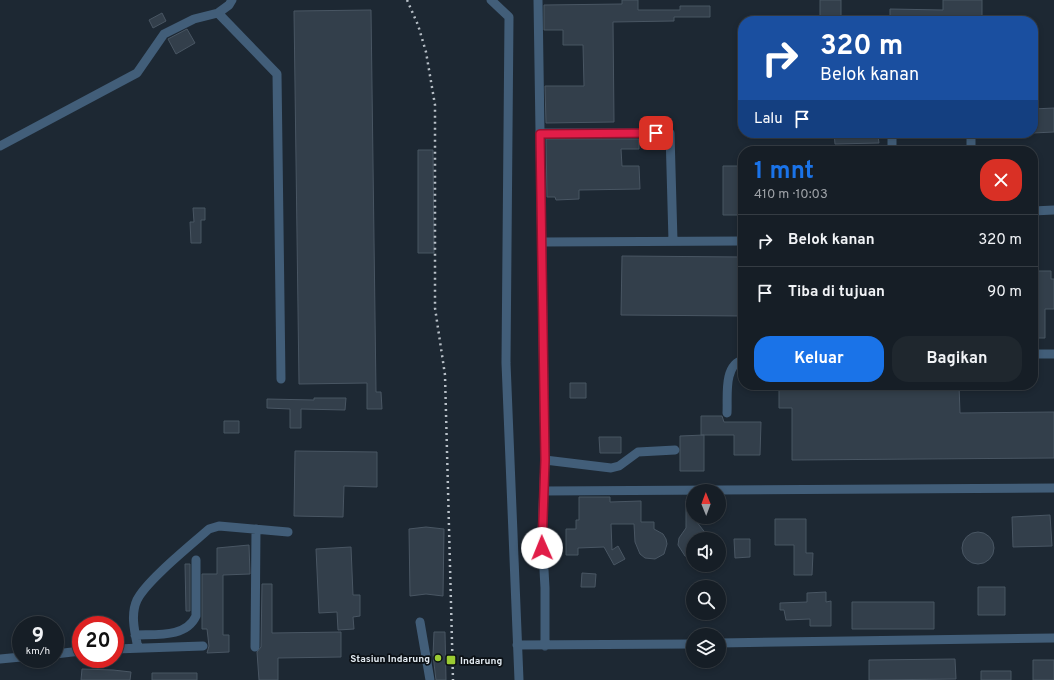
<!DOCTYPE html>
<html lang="id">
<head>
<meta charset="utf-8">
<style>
  :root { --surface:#161e26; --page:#1f272e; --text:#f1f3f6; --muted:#9ea2a7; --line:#353c43; --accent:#1a73e8 }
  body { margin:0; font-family:Overpass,sans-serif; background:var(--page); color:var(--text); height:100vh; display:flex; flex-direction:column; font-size:15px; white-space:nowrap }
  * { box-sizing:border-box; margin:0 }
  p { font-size:13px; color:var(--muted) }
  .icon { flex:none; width:22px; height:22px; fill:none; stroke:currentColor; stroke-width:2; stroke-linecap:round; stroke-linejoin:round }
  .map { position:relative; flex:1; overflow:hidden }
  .side { position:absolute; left:738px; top:146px; width:300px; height:244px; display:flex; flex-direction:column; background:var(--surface); border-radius:16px; box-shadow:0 2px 6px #0003,0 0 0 1px var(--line) }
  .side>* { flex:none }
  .guide { position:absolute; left:738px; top:16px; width:300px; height:122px; border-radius:16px; box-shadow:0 2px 6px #0003,0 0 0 1px var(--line); background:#1a4fa0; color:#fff; overflow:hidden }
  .needle { width:26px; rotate:359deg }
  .tools { position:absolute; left:686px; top:484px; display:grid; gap:8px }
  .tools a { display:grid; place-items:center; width:40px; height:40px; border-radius:50%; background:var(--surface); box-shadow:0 2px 6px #0003,0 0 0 1px var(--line); font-size:20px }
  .speed { position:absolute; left:12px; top:616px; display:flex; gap:8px; font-size:20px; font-weight:700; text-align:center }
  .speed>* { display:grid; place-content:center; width:52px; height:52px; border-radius:50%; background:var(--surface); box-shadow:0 2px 6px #0003,0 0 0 1px var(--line); line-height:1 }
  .speed small { font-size:10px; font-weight:400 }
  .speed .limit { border:6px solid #d22; background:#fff; color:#111 }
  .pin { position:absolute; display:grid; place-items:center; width:34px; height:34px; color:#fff; margin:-17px; border-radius:8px; box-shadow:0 2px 6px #0006 }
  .me { position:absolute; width:44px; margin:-22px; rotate:359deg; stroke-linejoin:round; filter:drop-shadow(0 0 3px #0008) }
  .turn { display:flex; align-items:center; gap:14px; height:84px; padding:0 16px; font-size:18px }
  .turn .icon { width:52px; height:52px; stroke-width:2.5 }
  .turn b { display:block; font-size:28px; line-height:34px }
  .then { display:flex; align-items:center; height:38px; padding:0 16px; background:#0003; gap:8px; font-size:15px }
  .round { display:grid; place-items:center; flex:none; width:42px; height:42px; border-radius:16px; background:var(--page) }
  .head { display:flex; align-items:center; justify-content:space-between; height:68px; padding:0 16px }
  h1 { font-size:24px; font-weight:700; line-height:30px; color:var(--accent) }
  .button { display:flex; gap:8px; margin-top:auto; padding:8px 16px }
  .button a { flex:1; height:46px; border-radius:16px; background:var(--accent); color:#fff; font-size:16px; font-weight:700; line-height:46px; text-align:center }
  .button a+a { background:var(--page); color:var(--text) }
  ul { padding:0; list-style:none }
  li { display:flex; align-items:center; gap:12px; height:52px; padding:0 16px; border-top:1px solid var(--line) }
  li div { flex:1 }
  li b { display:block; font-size:15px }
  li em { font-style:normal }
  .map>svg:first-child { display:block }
</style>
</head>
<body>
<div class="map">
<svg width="1054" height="680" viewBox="0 0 1054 680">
  <rect width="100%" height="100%" fill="#1d2833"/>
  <path fill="#333f4b" stroke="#495663" d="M622,0H638V10H680V6H710V17H674V21L613,22L614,122L546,123L545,86H584L583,45H563V30H544V5L622,4Z
    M820,0H841V21H820Z
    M943,0H982V21H890V9L943,10Z
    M371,10L376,392H381L382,409H367V383L299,384L294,11Z
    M162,13L166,21L153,28L149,20Z
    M187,29L195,43L176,54L168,39Z
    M1054,108V132L1033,133V109Z
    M834,133H858V136H878L879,143L835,144Z
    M546,139H639V149H621L622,166H639L640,189L579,190V199L556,200L555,197H547Z
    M418,150H433L434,253H418Z
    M723,166H743V215H723Z
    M193,208H205V220H201V243H191L190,222H194Z
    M622,256L743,257V316L621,315Z
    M1033,271H1051V279H1054V309H1045V338H1033Z
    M570,383H586V398H570Z
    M779,385H959L960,413L1054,412V458L792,460V408H779Z
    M314,398H346L345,410L301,409V428H290V409L267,408V399L314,400Z
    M701,416H722L724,422H761L760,455H734V435H701Z
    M224,421H239V433H224Z
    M704,435V471H680V436Z
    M599,437H621V453H600Z
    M295,451L377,452V487L344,486L343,517L294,516Z
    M579,497H610V502L641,501V522H654V529L663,534L666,539L667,544L664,554L655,559L645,558L640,554L635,542L634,524H611L612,550L618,546L625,559L614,565L604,547L578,548V555H566V529H576V520H579Z
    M686,501H693V517L710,539H693V559L685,556L678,545L679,538L686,528Z
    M1050,515L1052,546L1013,547L1012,517Z
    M775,519H806V553H813L812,575H794V545H775Z
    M426,527L444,529L443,596L426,594L410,596L409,529Z
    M962 548a16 16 0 1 1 32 0a16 16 0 1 1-32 0Z
    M734,539H750V557L735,558Z
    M249,545L250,574L223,575V635H229V652L207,653L209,646L207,629H202V574H217V548Z
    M351,547L353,595H360V616L353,617L354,629L338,630L337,612L319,613L316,549Z
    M185,564H190V611H186Z
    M582,573L596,574L595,587H581Z
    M262,584H272V633L341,632V657L278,658V680H259L257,652L261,647Z
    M978,587H1005V615H978Z
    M826,592V602L831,601V626H810V619L786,620L784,610H780V603L807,602V593Z
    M852,602H934V629H852Z
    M434,632H445L446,680H436L433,655Z
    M955,659L956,679L869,680V660Z
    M1033,660H1054V680H1033Z
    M82,669L113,670L131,672L130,680H81Z
    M981,671H1011V680H981Z
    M152,673H197V680H152Z"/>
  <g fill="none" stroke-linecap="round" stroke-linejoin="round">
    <path stroke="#425e79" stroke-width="9" d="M491,0L509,17L506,363L519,680
      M538,0L545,460L542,534L545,588V646
      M218,13L277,74L281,379
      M540,133H670L673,241
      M892,133V151
      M971,138V151
      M0,146L137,73L164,34L194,19L218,13L229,5L232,0
      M1033,211L1054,210
      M543,242L743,241
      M1033,354H1054
      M727,413C728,397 723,365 743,360
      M545,460L611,468L619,466L638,452L675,450
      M544,491L1054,488
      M420,622L430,680
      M135,635C156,634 186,638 196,616V560
      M719,643L1054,638
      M517,645L693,644
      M255,647L256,529
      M138,648C135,633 130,615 137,600C146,581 192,544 209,529L219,526L288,532
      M115,649L203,646
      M55,654L81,651
      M0,659L21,657"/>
    <path stroke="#b8c0c8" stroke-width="2.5" stroke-dasharray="2 4" stroke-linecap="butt" d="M407,0L418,25L426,52L435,105V308L445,375L453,680"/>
  </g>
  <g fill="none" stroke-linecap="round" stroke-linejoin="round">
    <defs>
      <path id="route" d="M542,548L545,460L540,134L656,133"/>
    </defs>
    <use href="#route" stroke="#92132f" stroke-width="10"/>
    <use href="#route" stroke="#e11d48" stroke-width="7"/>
  </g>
  <g fill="#9bcb33" stroke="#0b1015" stroke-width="1.5">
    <circle cx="438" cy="658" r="4"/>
    <rect x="446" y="655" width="10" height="10" rx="2"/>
  </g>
  <g text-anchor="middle" stroke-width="3.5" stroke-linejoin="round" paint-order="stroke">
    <g font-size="10" font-weight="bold" fill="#e3ebf2" stroke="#0b1015" text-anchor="end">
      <text x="430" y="662">Stasiun Indarung</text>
      <text x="460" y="664" text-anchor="start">Indarung</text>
    </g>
  </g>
</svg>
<div class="tools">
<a><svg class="needle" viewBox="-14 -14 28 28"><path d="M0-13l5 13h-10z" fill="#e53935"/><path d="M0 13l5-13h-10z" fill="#9ea2a7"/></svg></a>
<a><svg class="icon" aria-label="sound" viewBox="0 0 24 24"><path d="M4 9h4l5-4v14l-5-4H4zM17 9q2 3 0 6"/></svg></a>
<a><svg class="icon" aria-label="search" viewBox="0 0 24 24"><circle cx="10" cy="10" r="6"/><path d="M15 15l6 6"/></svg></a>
<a><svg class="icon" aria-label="layers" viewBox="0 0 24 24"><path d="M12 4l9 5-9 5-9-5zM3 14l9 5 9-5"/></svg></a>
</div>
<div class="speed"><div>9<small>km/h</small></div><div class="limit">20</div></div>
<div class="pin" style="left:656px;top:133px;background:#d93025"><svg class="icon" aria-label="arrive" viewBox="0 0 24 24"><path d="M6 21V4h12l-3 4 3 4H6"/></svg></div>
<svg class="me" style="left:542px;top:548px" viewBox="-20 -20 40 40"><circle r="19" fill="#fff"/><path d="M0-13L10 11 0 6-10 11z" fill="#e11d48"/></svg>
<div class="guide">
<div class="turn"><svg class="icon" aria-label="right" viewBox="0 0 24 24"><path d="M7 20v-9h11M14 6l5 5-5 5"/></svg><div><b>320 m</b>Belok kanan</div></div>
<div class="then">Lalu<svg class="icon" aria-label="arrive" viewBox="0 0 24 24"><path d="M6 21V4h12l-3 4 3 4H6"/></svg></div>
</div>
<section class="side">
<div class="head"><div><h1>1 mnt</h1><p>410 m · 10:03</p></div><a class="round" style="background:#d93025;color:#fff"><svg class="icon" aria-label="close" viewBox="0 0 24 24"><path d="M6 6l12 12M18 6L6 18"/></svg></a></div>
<ul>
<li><svg class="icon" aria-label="right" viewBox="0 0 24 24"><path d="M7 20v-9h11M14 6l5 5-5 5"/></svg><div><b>Belok kanan</b></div><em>320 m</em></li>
<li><svg class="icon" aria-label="arrive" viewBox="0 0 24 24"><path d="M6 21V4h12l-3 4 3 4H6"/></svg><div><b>Tiba di tujuan</b></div><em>90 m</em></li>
</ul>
<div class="button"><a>Keluar</a><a>Bagikan</a></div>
</section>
</div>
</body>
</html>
